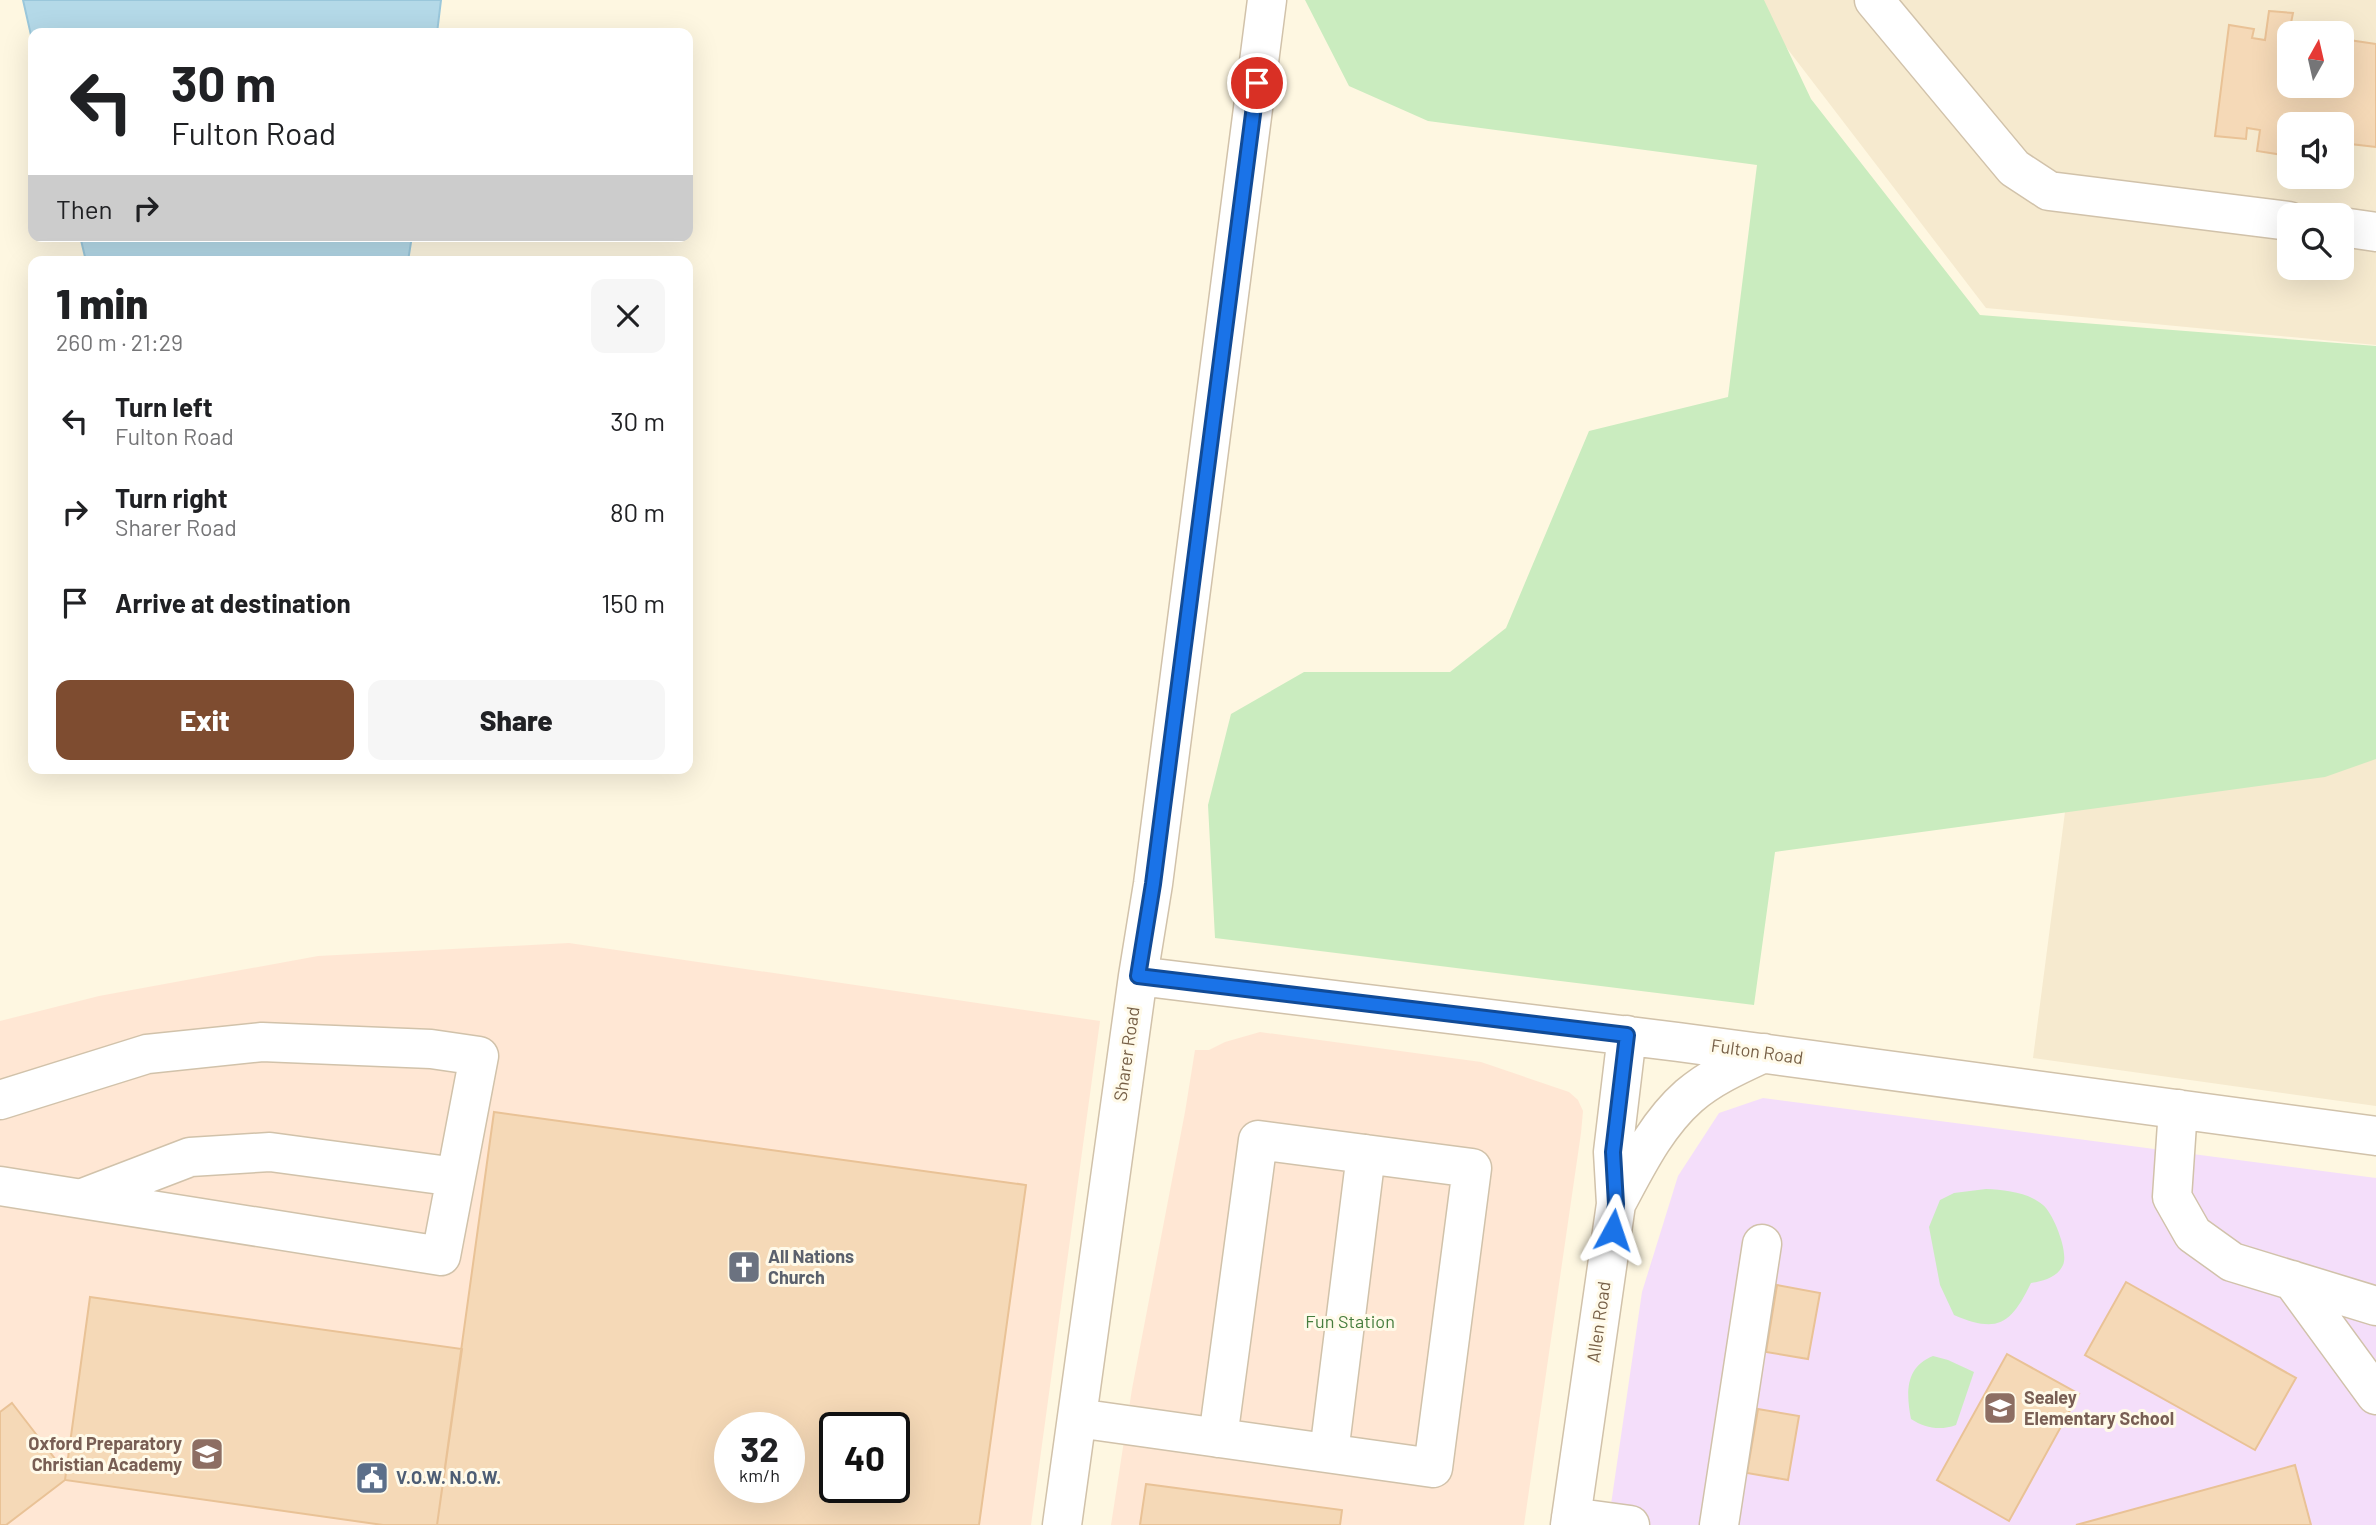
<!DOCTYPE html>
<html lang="en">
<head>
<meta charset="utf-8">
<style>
  :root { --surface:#fff; --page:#f6f6f6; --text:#202124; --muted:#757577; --accent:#7e4c30 }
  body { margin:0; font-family:Barlow,sans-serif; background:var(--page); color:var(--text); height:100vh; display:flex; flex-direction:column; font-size:26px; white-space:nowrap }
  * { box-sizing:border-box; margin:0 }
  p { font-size:23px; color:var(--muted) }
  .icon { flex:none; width:38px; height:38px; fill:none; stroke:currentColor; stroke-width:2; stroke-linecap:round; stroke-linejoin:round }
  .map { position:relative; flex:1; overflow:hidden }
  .side { position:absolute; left:28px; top:256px; width:665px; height:518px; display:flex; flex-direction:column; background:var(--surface); border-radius:14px; box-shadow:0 7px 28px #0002 }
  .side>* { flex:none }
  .guide { position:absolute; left:28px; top:28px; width:665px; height:214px; border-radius:14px; box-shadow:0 7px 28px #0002; background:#fff; color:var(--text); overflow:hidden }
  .needle { width:46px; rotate:8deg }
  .buttons { position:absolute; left:2277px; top:21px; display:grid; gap:14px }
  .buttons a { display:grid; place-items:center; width:77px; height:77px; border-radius:14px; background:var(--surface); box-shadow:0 7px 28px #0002; font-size:35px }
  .speed { position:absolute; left:714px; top:1412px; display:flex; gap:14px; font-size:35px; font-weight:700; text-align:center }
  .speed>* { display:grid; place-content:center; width:91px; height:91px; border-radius:50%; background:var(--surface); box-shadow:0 7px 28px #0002; line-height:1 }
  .speed small { font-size:18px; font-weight:400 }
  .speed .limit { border:4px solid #111; border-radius:10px; background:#fff; color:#111 }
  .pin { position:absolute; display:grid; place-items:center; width:60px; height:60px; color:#fff; margin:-30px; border:4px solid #fff; border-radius:50%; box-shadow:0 2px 7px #0007 }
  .me { position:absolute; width:77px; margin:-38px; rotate:5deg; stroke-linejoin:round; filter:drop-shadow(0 0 5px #0008) }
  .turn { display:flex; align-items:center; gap:24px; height:147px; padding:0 28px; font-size:32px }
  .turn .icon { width:91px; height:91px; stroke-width:2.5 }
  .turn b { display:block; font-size:49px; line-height:60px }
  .then { display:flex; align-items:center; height:66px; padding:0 28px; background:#0003; gap:14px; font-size:26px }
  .round { display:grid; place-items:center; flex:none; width:74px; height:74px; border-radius:14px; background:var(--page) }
  .head { display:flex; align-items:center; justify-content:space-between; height:119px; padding:0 28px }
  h1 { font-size:42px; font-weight:800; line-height:52px }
  .action { display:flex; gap:14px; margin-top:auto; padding:14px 28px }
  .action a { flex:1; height:80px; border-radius:14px; background:var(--accent); color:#fff; font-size:28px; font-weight:800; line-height:80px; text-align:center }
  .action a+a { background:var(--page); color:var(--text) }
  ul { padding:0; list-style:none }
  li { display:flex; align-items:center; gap:21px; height:91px; padding:0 28px }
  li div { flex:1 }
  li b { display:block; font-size:26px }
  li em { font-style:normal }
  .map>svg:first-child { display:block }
</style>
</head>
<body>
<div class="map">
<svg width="2376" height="1525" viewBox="0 0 2376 1525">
  <rect width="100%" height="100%" fill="#fef7e1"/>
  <path fill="#f6eacf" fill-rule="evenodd" d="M1750,0H2376V345L1986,308ZM2289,33H2342V86H2289ZM2289,124H2342V177H2289ZM2289,215H2342V268H2289Z
    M2091,612L2376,650V1106L2033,1058Z"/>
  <path fill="#ffe7d4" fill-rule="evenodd" d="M569,943L1100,1021L1031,1525H0V1021L99,996L318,956ZM730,1428H789V1488H730ZM835,1428H894V1488H835Z
    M1260,1032L1481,1062L1569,1092L1578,1100L1583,1111L1581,1133L1524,1525H1111L1132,1389L1185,1112L1195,1050H1209L1225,1042Z"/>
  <path fill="#f4defa" d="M1763,1098L2376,1178V1525H1608L1642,1292L1678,1176L1719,1113Z"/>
  <path fill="#caecbf" d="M1305,0H1764L1811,99L1980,315L2376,346V759L2325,777L1775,852L1754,1005L1215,938L1208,805L1231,714L1304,672H1450L1506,628L1589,431L1728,397L1757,165L1428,121L1349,86Z
    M1986,1189C2005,1190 2028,1192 2043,1205C2053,1213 2069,1252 2063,1265C2057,1278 2043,1281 2031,1283C2011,1324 1998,1334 1954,1315L1940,1285L1929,1227L1940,1200L1954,1193Z
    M1933,1356L1948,1360L1974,1372L1956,1425C1940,1431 1925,1428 1911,1419C1906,1393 1905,1367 1933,1356Z"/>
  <path fill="#b4d9e8" stroke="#9ac7db" stroke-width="2" d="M23,0H441L437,33H33V44Z
    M80,236H412L408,261H86Z"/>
  <path fill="#f5d9b7" stroke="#e9c296" stroke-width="2" fill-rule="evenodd" d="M2269,11L2293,13L2289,33V86H2342V39L2376,44V147L2342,143V124H2292L2293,122L2287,121L2283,155L2257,151L2260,130L2247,128L2246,139L2215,136L2229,25L2254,29L2252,38L2265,40Z
    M494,1112L1026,1185L979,1525H437ZM730,1428H789V1488H730ZM835,1428H894V1488H835Z
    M2126,1282L2296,1378L2255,1450L2085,1355Z
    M1777,1285L1820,1293L1808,1359L1766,1352Z
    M90,1297L462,1349L437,1525H383L65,1480Z
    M2007,1354L2079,1394L2009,1521L1937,1480Z
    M12,1403L66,1473L65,1480L6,1525H0V1412Z
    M1758,1409L1799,1416L1788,1480L1747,1473Z
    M2295,1465L2311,1525H2076Z
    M1146,1484L1342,1510L1340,1525H1140Z"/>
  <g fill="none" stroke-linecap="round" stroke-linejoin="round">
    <defs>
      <path id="minor" d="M1874,0L2014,168L2049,191L2289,221
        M2342,227L2376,232
        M1138,976L1678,1042L2376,1136
        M0,1100L147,1054L262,1042L431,1049L479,1056L441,1256L0,1186
        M2178,1109L2172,1197L2193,1234L2232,1262L2376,1306
        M83,1198L190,1157L270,1152L456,1177
        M1616,1204C1636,1167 1656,1125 1689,1096C1711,1077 1738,1065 1764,1053
        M2292,1280L2376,1395
        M1077,1418L1433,1468L1472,1168L1258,1140L1218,1438
        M1329,1453L1366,1154
        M1571,1517L1630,1525
        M1062,1525L1138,976L1153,884L1267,0
        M1570,1525L1616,1204L1613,1152L1627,1035
        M1719,1525L1762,1244"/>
    </defs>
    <use href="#minor" stroke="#d1c2aa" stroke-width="41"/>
    <use href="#minor" stroke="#fff" stroke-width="38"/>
  </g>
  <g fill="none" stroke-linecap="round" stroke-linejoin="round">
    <defs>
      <path id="route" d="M1257,83L1153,884L1138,976L1627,1035L1613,1152L1616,1204L1613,1230"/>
    </defs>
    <use href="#route" stroke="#114b97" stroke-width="18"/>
    <use href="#route" stroke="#1a73e8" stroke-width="12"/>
  </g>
  <defs>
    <symbol id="church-square" viewBox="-11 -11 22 22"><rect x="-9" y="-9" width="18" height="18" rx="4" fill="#6b7280" stroke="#fffae9"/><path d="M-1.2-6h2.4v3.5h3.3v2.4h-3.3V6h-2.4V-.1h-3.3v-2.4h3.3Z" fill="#fff"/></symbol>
    <symbol id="school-square" viewBox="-11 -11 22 22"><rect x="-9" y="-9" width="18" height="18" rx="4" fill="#8d6e63" stroke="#fffae9"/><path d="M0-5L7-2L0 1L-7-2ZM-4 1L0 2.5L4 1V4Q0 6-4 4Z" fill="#fff"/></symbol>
    <symbol id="civic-square" viewBox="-11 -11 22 22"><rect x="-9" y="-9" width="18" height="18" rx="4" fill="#5c6f8a" stroke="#fffae9"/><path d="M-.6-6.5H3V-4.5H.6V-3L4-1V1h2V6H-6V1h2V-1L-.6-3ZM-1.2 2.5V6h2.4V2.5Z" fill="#fff"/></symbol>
  </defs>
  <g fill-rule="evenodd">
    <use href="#church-square" x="725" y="1248" width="38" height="38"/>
    <use href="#school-square" x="1981" y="1389" width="38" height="38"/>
    <use href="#school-square" x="188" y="1435" width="38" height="38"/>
    <use href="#civic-square" x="353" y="1459" width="38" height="38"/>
  </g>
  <g text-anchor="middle" stroke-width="6" stroke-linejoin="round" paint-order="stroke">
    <g font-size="18" fill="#765f46" stroke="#fffae9">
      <text transform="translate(1757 1052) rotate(8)" y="6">Fulton Road</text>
      <text transform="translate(1127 1054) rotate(-82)" y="6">Sharer Road</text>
      <text transform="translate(1599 1322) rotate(-82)" y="6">Allen Road</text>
    </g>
    <g font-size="18" font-weight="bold" fill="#5b616d" stroke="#fffae9" text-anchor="start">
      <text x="768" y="1263">All Nations<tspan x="768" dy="21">Church</tspan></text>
    </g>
    <g font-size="18" fill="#467d3d" stroke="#fffae9">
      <text x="1350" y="1328">Fun Station</text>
    </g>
    <g font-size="18" font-weight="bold" fill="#785e54" stroke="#fffae9" text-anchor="start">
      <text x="2024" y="1404">Sealey<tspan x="2024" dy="21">Elementary School</tspan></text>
      <text x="182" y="1450" text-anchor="end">Oxford Preparatory<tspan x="182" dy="21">Christian Academy</tspan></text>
    </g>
    <g font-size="18" font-weight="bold" fill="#4e5e75" stroke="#fffae9" text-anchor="start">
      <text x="396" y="1484">V.O.W. N.O.W.</text>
    </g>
  </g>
</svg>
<div class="buttons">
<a><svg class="needle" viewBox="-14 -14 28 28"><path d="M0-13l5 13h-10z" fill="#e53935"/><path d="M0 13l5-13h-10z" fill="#757577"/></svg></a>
<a><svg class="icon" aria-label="sound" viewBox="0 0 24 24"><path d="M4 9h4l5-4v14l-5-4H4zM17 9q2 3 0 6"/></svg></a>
<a><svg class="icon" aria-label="search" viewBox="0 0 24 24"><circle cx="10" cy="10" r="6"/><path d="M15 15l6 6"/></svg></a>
</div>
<div class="speed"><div>32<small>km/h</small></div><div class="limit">40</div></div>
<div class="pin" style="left:1257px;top:83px;background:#d93025"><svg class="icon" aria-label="arrive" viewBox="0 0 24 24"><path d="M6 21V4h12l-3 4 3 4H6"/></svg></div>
<svg class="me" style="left:1613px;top:1230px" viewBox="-20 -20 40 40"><path d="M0-17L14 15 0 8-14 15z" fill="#1a73e8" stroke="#fff" stroke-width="4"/></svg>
<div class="guide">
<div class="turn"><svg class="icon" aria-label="left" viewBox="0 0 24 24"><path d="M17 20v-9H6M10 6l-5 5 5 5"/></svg><div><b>30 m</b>Fulton Road</div></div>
<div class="then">Then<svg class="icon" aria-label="right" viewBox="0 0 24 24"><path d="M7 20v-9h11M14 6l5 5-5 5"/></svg></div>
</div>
<section class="side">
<div class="head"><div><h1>1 min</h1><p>260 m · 21:29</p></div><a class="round"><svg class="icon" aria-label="close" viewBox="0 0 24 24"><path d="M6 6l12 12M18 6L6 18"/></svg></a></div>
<ul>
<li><svg class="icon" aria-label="left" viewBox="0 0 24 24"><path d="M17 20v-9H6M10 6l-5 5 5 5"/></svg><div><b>Turn left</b><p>Fulton Road</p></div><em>30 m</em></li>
<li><svg class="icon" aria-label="right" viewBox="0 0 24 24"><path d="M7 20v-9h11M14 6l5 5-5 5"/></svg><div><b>Turn right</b><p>Sharer Road</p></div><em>80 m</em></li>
<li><svg class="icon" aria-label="arrive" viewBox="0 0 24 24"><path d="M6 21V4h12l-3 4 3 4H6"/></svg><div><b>Arrive at destination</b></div><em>150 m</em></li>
</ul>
<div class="action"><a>Exit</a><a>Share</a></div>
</section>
</div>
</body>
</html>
